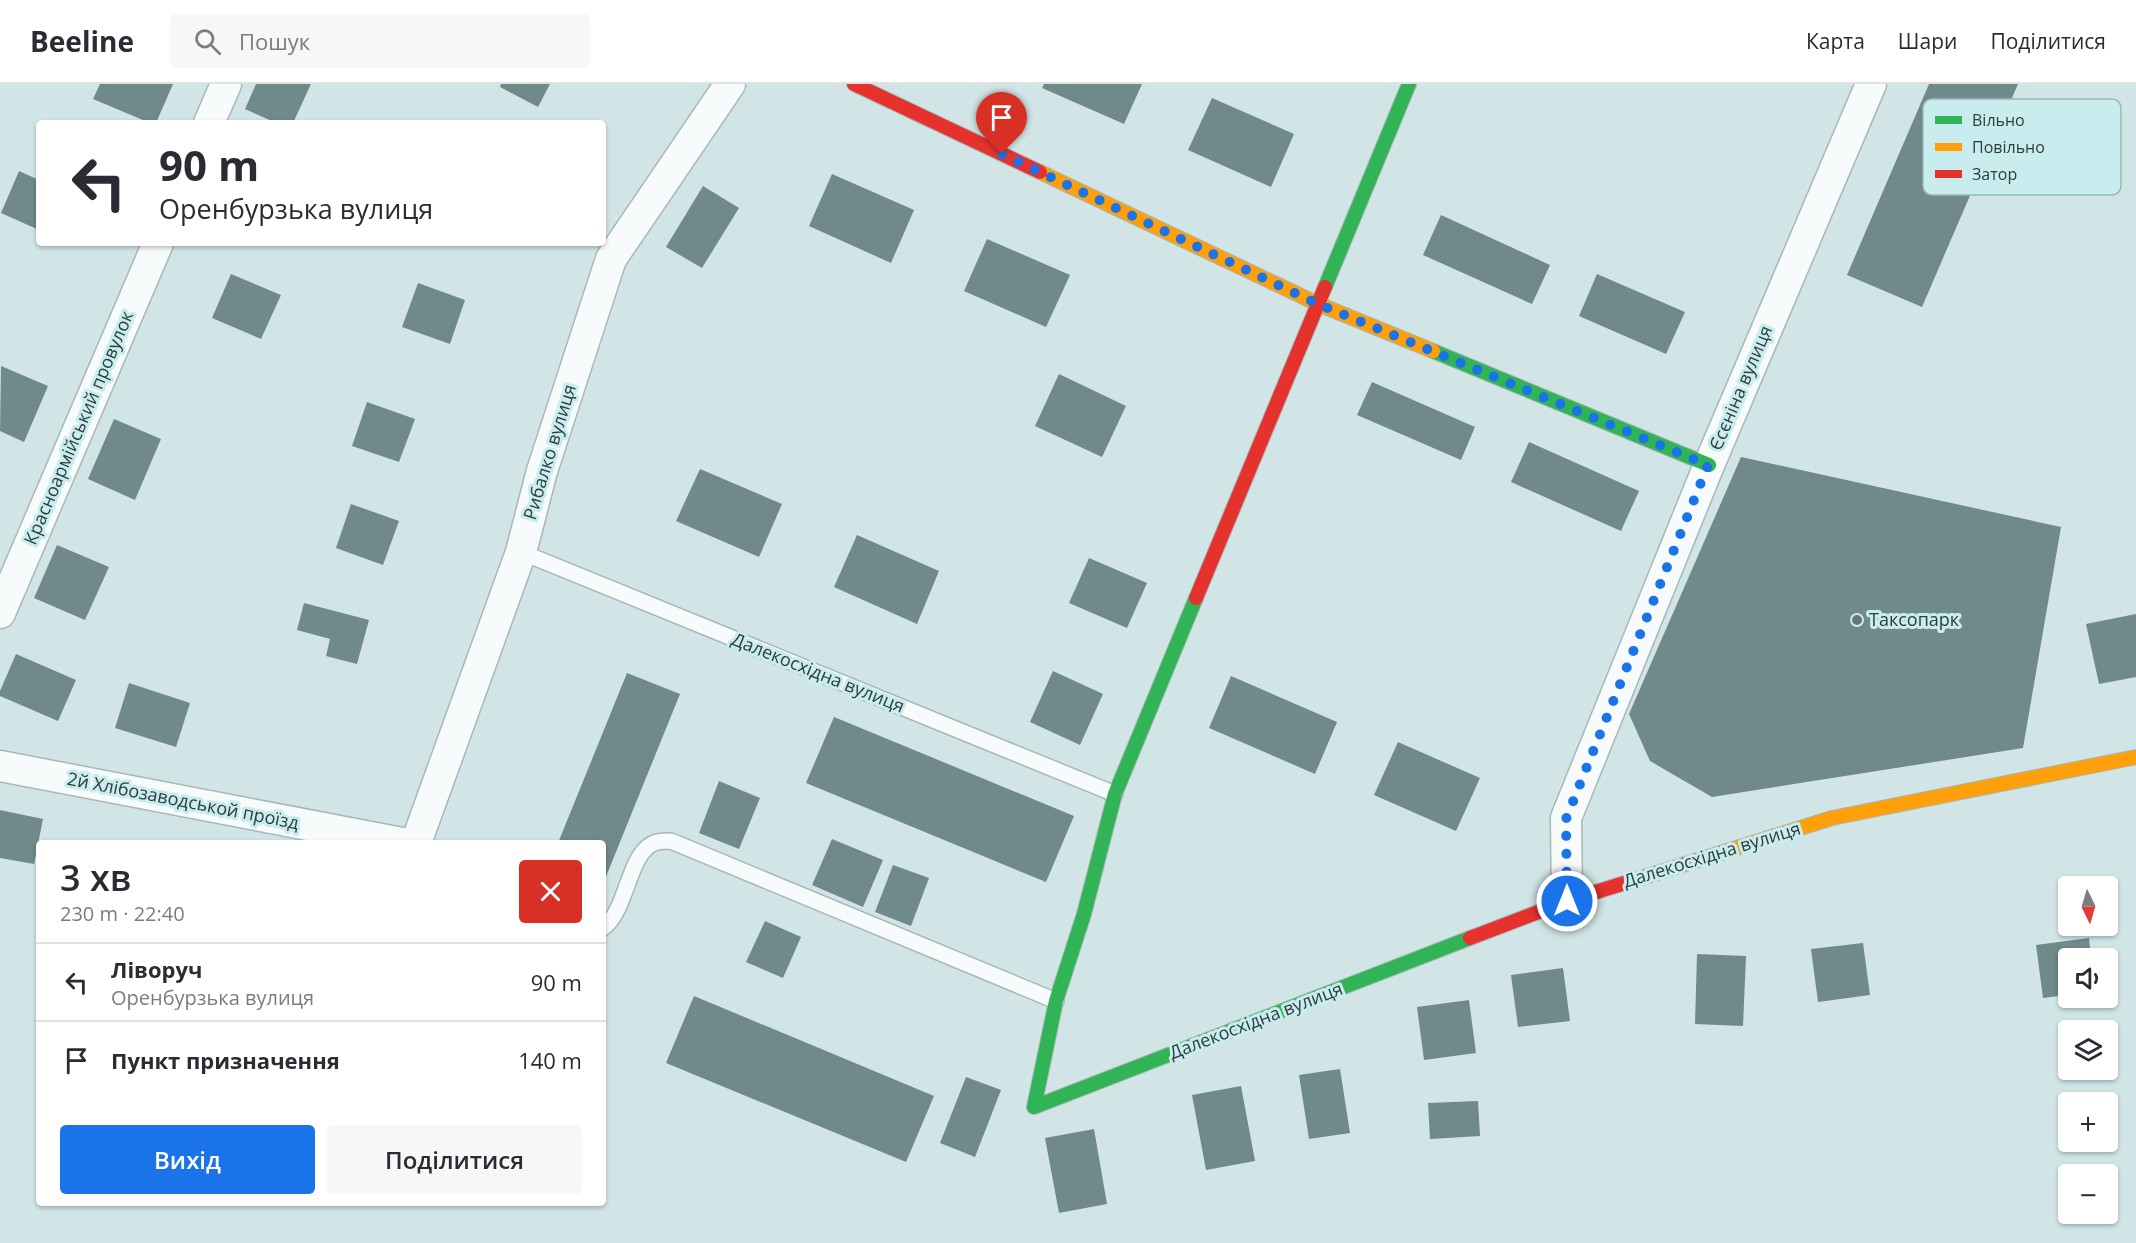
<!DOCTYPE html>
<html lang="uk">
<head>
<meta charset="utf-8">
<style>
  :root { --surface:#fff; --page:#f7f7f7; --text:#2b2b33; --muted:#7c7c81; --line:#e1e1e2; --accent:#1a73e8 }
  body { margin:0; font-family:"Open Sans",sans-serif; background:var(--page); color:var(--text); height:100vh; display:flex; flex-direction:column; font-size:22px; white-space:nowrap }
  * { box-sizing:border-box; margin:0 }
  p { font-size:20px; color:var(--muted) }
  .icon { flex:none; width:33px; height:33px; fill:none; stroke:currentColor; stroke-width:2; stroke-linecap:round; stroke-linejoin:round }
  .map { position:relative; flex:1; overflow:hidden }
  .drawer { position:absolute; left:36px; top:756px; width:570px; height:366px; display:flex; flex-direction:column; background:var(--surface); border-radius:6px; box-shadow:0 2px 4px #0004 }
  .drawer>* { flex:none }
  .hud { position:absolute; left:36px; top:36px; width:570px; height:126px; border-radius:6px; box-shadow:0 2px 4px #0004; background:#fff; color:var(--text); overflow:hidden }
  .needle { width:39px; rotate:175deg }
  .tools { position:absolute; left:2058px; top:792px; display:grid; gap:12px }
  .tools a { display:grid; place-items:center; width:60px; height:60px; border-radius:6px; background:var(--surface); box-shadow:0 2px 4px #0004; font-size:30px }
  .pin { position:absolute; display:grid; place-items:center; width:51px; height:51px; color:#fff; margin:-62px -26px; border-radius:50% 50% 50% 0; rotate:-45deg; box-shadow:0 0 6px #0007 }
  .pin .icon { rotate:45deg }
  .me { position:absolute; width:66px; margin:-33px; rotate:0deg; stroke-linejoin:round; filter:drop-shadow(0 0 4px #0008) }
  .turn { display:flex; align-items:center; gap:21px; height:126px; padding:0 24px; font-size:27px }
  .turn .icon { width:78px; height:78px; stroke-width:2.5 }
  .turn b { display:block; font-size:42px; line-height:51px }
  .round { display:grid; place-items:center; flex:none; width:63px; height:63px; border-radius:6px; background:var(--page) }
  .summary { display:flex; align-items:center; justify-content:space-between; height:102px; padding:0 24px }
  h1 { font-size:36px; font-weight:600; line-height:45px }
  .primary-button { display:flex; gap:12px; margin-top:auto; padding:12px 24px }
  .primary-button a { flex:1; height:69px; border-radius:6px; background:var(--accent); color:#fff; font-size:24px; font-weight:600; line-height:69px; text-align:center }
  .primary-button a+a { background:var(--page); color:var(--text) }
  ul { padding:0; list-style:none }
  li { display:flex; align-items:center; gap:18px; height:78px; padding:0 24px; border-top:2px solid var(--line) }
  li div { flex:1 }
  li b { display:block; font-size:22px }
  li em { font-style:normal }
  header { display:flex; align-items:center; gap:36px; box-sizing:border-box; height:84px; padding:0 30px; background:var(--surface); border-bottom:2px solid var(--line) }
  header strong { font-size:28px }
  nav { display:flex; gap:33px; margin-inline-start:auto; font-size:21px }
  .search { width:420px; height:54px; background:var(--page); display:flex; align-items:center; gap:15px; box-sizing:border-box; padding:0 21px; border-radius:6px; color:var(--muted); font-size:22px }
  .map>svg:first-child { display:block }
</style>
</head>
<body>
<header>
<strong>Beeline</strong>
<div class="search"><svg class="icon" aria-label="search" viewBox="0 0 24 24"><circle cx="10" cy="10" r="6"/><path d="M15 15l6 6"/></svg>Пошук</div>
<nav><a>Карта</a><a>Шари</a><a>Поділитися</a></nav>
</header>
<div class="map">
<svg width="2136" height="1159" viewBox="0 0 2136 1159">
  <rect width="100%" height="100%" fill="#d1e5e6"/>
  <path fill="#70898a" d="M100,0H173L156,39H150L93,15Z
    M256,0H311L293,39H276L245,25Z
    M501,0H550L538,23L500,3Z
    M1044,0H1142L1124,40L1042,4Z
    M1929,0H2018L1922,223L1847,191Z
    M1212,14L1294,50L1271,103L1188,66Z
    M19,87L39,96V146L1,129Z
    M832,90L914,126L891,179L809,142Z
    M703,102L739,124L702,184L666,163Z
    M1441,131L1550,181L1532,220L1423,171Z
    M987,155L1070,191L1046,243L964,207Z
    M231,190L281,211L261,255L212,234Z
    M1597,190L1685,228L1666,270L1579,232Z
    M418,199L465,216L450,260L402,243Z
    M1,282L48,302L24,358L0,347Z
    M1059,290L1126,322L1102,373L1035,342Z
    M1372,298L1475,343L1461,376L1357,331Z
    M367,318L415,335L399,378L352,362Z
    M114,335L161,355L135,416L88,395Z
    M1529,358L1639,407L1621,447L1511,398Z
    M1741,373L2061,443L2023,664L1712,713L1650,677L1629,630Z
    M700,385L782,420L759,473L676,437Z
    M351,420L399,437L383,481L336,464Z
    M857,451L939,487L917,540L834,503Z
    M57,461L109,483L85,536L34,514Z
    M1089,474L1147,499L1127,544L1069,519Z
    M304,519L369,536L357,580L326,572L330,555L297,546Z
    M2136,530V593L2099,600L2086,540Z
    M16,570L76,596L58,637L0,612V607Z
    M1053,587L1103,610L1080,661L1030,638Z
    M627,589L680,610L603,800V759H558Z
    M1231,592L1337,638L1315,690L1209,644Z
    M129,599L190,619L176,663L115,644Z
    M834,633L1074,732L1046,798L806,699Z
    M1398,658L1480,694L1456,747L1374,711Z
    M719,697L760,714L739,765L699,749Z
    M0,726L43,735L34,780L0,774Z
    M832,755L883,776L863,823L812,801Z
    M893,781L929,794L911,842L875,828Z
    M765,837L801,853L783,894L746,878Z
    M2089,854L2091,874H2068V911L2043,914L2036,861Z
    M1863,859L1870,911L1818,918L1811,865Z
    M1697,870L1746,872L1743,942L1695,940Z
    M1563,884L1570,937L1518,943L1511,891Z
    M694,912L934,1012L906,1078L666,979Z
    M1469,916L1476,969L1424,976L1417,923Z
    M1340,985L1350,1049L1309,1055L1299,991Z
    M966,993L1001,1006L975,1073L940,1059Z
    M1241,1002L1255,1077L1206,1086L1192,1011Z
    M1478,1017L1480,1052L1430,1055L1428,1019Z
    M1094,1045L1107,1120L1059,1129L1045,1054Z"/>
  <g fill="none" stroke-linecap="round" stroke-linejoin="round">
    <defs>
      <path id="lane" d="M521,468L1115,710
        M603,844C628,827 628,765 657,758C661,757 667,757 671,757L1056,917"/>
      <path id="street" d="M209,39L226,0
        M0,529L158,159
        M0,682L402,759
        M416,759L521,468L542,387L611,175L730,0
        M1567,817L1566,734L1709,381L1871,0"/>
      <path id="fast" d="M1325,203L1409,0
        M1433,267L1709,381
        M1034,1023L1470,854
        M1034,1023L1056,917L1084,830L1115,710L1196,514"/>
      <path id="slow" d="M1040,88L1318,220L1433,267
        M1721,769L1832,734L2136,673"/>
      <path id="jam" d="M854,0L1040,88
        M1196,514L1325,203
        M1470,854L1567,817L1721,769"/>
    </defs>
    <use href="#lane" stroke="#a8b7b8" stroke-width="18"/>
    <use href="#street" stroke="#a8b7b8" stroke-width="33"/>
    <use href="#fast" stroke="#a8b7b8" stroke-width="16"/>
    <use href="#slow" stroke="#a8b7b8" stroke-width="16"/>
    <use href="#jam" stroke="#a8b7b8" stroke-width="16"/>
    <use href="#lane" stroke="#f8fbfb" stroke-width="15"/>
    <use href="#street" stroke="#f8fbfb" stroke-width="30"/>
    <use href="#fast" stroke="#30b455" stroke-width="14"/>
    <use href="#slow" stroke="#ff9f0a" stroke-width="14"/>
    <use href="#jam" stroke="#e5322d" stroke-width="14"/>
  </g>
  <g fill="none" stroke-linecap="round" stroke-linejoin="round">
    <path stroke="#1a73e8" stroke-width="10" stroke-dasharray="0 18" d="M1002,70L1318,220L1708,381L1566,735L1567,817"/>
  </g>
  <circle fill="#677778" stroke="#c9edee" stroke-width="2" cx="1857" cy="536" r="6"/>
  <g text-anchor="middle" stroke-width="6" stroke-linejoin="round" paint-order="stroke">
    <g font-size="18" fill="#2e3c3d" stroke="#c9edee">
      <text transform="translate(1741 304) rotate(-67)" y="6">Єсєніна вулиця</text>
      <text transform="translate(79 344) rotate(-67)" y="6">Красноармійський провулок</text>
      <text transform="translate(550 368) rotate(-73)" y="6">Рибалко вулиця</text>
      <text transform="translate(818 589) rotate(22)" y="6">Далекосхідна вулиця</text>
      <text transform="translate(183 717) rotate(11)" y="6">2й Хлібозаводськой проїзд</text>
      <text transform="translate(1712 771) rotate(-17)" y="6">Далекосхідна вулиця</text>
      <text transform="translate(1256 937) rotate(-21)" y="6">Далекосхідна вулиця</text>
    </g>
    <g font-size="18" fill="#2e3c3d" stroke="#c9edee" text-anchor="start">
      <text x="1869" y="542">Таксопарк</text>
    </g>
  </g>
  <rect x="1923" y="15" width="198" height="96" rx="9" fill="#c9edee" stroke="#9ab8b9" stroke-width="1.5"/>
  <rect x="1935" y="32" width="27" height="8" fill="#30b455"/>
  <rect x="1935" y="59" width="27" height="8" fill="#ff9f0a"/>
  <rect x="1935" y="86" width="27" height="8" fill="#e5322d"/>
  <g font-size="16" fill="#2e3c3d">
    <text x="1972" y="42">Вільно</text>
    <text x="1972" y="69">Повільно</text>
    <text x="1972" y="96">Затор</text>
  </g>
</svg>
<div class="tools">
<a><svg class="needle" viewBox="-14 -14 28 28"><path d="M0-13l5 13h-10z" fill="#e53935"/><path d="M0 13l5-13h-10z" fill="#7c7c81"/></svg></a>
<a><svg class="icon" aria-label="sound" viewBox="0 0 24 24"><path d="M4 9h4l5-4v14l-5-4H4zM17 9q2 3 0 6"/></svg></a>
<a><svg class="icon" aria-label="layers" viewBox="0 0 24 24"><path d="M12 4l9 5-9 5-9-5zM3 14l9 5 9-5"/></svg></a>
<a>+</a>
<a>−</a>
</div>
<div class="pin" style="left:1002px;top:70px;background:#d93025"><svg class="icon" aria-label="arrive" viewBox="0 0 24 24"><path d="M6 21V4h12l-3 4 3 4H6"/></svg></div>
<svg class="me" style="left:1567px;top:817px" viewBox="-20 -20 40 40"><circle r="17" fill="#1a73e8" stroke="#fff" stroke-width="3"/><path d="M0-11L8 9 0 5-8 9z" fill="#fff"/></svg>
<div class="hud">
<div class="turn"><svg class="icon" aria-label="left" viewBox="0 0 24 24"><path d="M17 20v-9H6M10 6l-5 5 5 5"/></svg><div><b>90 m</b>Оренбурзька вулиця</div></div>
</div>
<section class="drawer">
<div class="summary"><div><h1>3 хв</h1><p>230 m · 22:40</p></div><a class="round" style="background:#d93025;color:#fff"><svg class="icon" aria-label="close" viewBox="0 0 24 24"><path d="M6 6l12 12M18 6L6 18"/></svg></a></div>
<ul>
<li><svg class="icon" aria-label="left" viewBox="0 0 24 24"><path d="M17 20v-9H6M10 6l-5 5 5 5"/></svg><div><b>Ліворуч</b><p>Оренбурзька вулиця</p></div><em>90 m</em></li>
<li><svg class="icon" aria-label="arrive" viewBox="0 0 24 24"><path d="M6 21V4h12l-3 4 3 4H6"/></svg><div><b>Пункт призначення</b></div><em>140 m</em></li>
</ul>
<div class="primary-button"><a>Вихід</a><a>Поділитися</a></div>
</section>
</div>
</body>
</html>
